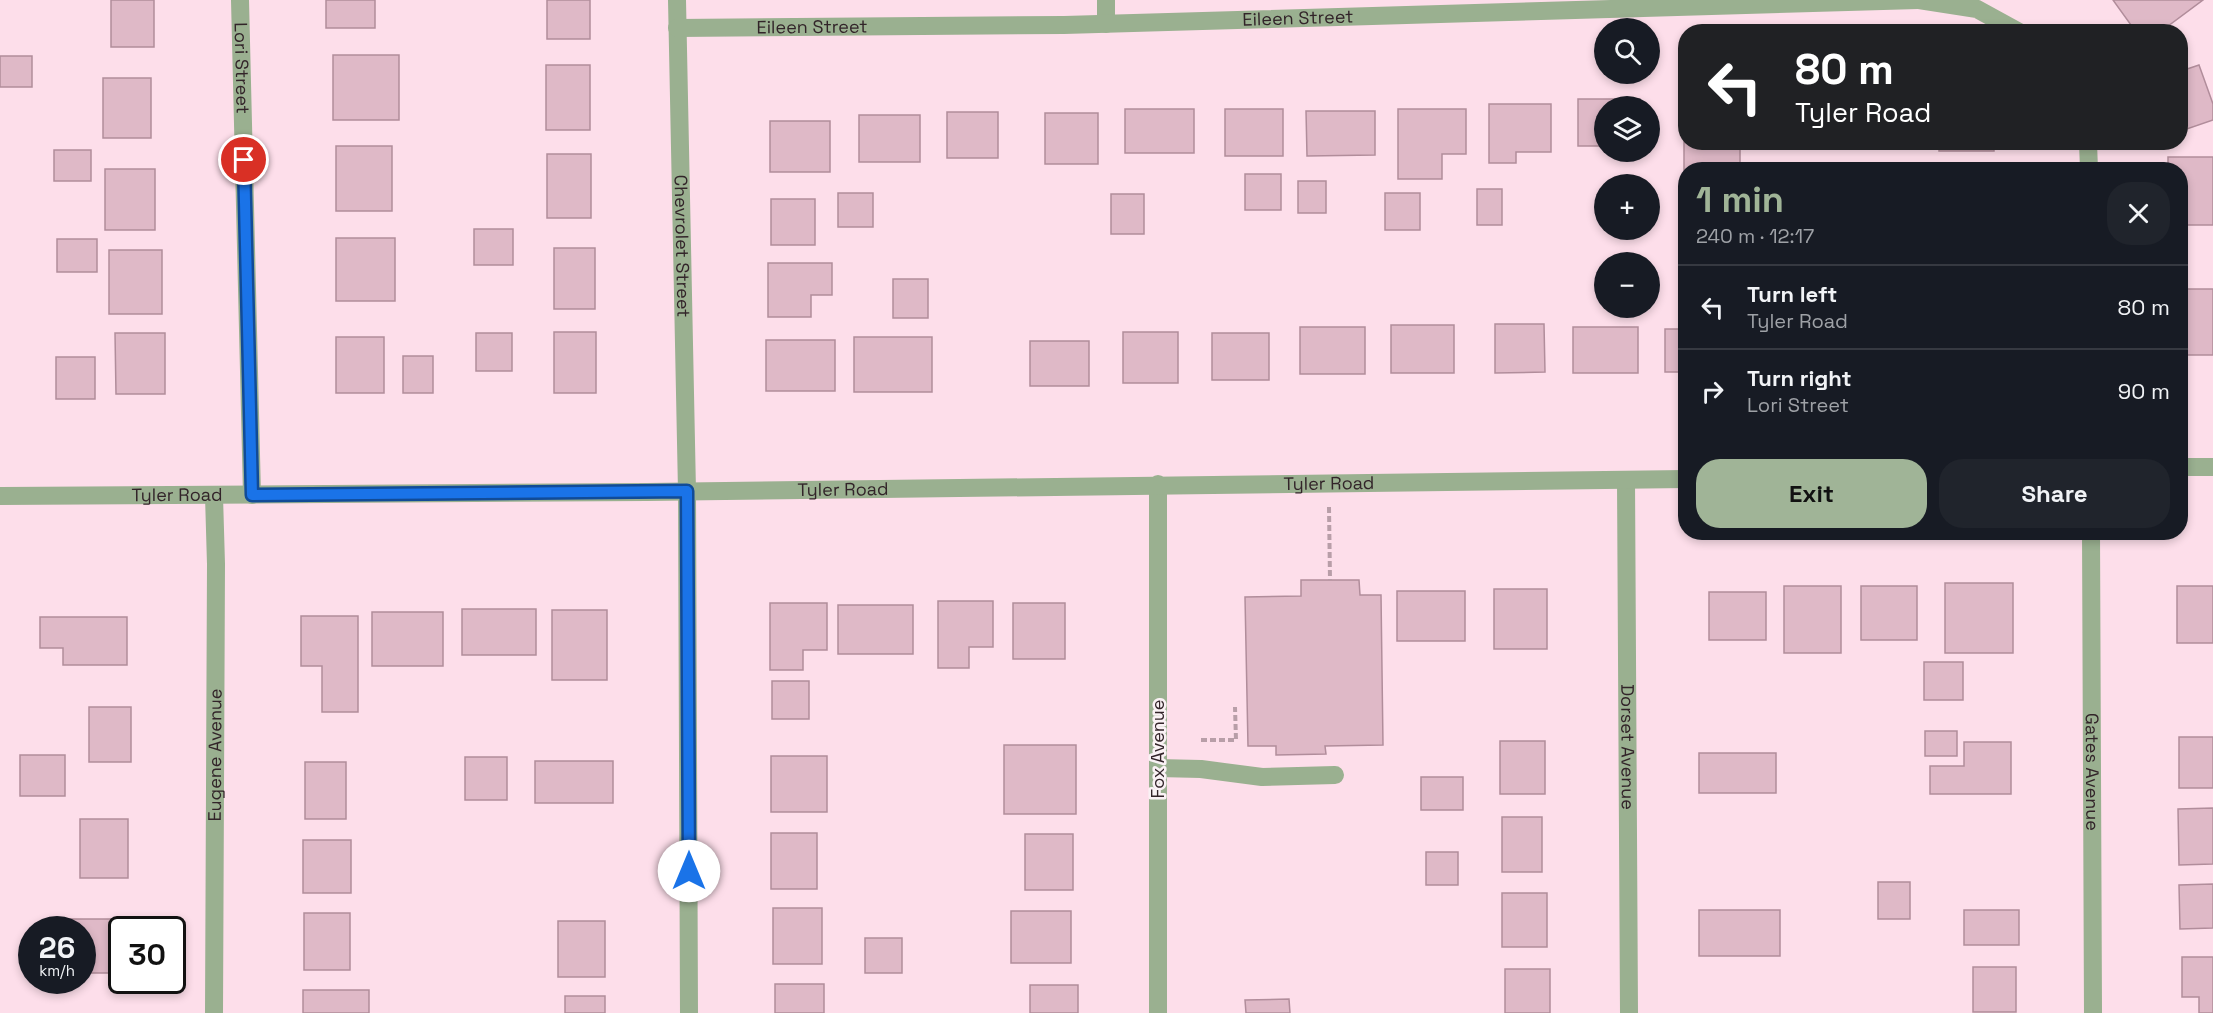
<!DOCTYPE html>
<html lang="en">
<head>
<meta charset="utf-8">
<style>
  :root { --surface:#171b24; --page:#20242c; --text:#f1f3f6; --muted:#9ea1a6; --line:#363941; --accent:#a0b497 }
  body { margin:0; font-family:"Space Grotesk",sans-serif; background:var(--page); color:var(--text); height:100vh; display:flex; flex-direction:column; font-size:22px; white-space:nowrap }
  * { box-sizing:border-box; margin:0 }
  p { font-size:20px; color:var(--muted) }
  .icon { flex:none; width:33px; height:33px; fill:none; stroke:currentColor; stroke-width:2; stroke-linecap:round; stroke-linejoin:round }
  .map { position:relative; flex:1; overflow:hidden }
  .sheet { position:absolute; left:1678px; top:162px; width:510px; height:378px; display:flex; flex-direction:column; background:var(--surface); border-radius:24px; box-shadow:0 3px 9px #0003 }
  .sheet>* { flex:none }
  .guide { position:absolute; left:1678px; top:24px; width:510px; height:126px; border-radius:24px; box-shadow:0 3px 9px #0003; background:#202124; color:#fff; overflow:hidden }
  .buttons { position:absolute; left:1594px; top:18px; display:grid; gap:12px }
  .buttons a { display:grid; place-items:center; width:66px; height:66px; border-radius:50%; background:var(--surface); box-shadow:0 3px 9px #0003; font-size:30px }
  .speed { position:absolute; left:18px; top:916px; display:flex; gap:12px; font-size:30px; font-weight:700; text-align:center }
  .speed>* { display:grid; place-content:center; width:78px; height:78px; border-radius:50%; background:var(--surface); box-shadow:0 3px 9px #0003; line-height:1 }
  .speed small { font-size:15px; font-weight:400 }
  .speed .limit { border:3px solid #111; border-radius:9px; background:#fff; color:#111 }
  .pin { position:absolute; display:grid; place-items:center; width:51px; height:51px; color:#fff; margin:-26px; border:3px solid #fff; border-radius:50%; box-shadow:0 2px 6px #0007 }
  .me { position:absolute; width:66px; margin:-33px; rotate:0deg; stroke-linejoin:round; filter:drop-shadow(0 0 4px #0008) }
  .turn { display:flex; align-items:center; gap:21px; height:126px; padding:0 18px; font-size:27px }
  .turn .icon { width:78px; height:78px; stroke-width:2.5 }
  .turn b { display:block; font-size:42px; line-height:51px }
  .round { display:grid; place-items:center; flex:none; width:63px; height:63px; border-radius:24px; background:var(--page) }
  .summary { display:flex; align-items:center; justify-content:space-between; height:102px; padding:0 18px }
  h1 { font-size:36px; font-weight:700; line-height:45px; color:var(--accent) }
  .button { display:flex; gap:12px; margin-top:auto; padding:12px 18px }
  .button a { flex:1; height:69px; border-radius:24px; background:var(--accent); color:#111; font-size:24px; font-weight:700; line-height:69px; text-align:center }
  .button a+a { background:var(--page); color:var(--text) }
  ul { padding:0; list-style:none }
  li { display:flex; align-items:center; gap:18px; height:84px; padding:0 18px; border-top:2px solid var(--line) }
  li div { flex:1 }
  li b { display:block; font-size:22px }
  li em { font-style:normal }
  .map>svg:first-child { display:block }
</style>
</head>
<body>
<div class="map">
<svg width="2213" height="1013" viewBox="0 0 2213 1013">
  <rect width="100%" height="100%" fill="#fddeea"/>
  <path fill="#dfb9c7" stroke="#b18d9b" stroke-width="1.5" d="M111,0H154V47H111Z
    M326,0H375V28H326Z
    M547,0H590V39H547Z
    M2113,0H2203L2160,32H2136Z
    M333,55H399V120H333Z
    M0,56H32V87H0Z
    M546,65H590V130H546Z
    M2199,65L2213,104V120L2181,131V71Z
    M103,78H151V138H103Z
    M1684,92H1686V142H1740V170H1686V218H1684Z
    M1578,99H1640V106H1605V146H1578Z
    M1489,104H1551V152H1516V163H1489Z
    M1125,109H1194V153H1125Z
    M1225,109H1283V156H1225Z
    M1398,109H1466V154H1442V179H1398Z
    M1306,111H1375V155L1307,156Z
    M947,112H998V158H947Z
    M1045,113H1098V164H1045Z
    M859,115H920V162H859Z
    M770,121H830V172H770Z
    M1939,142H1994V151H1939Z
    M336,146H392V211H336Z
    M54,150H91V181H54Z
    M547,154H591V218H547Z
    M2168,157H2213V225H2181V170H2168Z
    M105,169H155V230H105Z
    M1245,174H1281V210H1245Z
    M1298,181H1326V213H1298Z
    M1477,189H1502V225H1477Z
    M838,193H873V227H838Z
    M1385,193H1420V230H1385Z
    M1111,194H1144V234H1111Z
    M771,199H815V245H771Z
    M474,229H513V265H474Z
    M336,238H395V301H336Z
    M57,239H97V272H57Z
    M554,248H595V309H554Z
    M109,250H162V314H109Z
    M768,263H832V295H811V317H768Z
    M893,279H928V318H893Z
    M2181,289H2213V355H2181Z
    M1495,324H1544L1545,372L1495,373Z
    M1391,325H1454V373H1391Z
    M1300,327H1365V374H1300Z
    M1573,327H1638V373H1573Z
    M1665,329H1686V372H1665Z
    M554,332H596V393H554Z
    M1123,332H1178V383H1123Z
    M115,333H165V394H116Z
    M476,333H512V371H476Z
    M1212,333H1269V380H1212Z
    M336,337H384V393H336Z
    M854,337H932V392H854Z
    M766,340H835V391H766Z
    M1030,341H1089V386H1030Z
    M403,356H433V393H403Z
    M56,357H95V399H56Z
    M1301,580H1359L1360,595H1381L1383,745L1325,746L1326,754L1276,755V746H1248L1245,597L1301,596Z
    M1945,583H2013V653H1945Z
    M1784,586H1841V653H1784Z
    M1861,586H1917V640H1861Z
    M2177,586H2213V643H2177Z
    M1494,589H1547V649H1494Z
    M1397,591H1465V641H1397Z
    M1709,592H1766V640H1709Z
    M938,601H993V647H969V668H938Z
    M770,603H827V650H803V670H770Z
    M1013,603H1065V659H1013Z
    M838,605H913V654H838Z
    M462,609H536V655H462Z
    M552,610H607V680H552Z
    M372,612H443V666H372Z
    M301,616H358V712H322V666H301Z
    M40,617H127V665H63V648H40Z
    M1924,662H1963V700H1924Z
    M772,681H809V719H772Z
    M89,707H131V762H89Z
    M1925,731H1957V756H1925Z
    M2179,737H2213V788H2179Z
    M1500,741H1545V794H1500Z
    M1964,742H2011V794H1930V766H1964Z
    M1004,745H1076V814H1004Z
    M1699,753H1776V793H1699Z
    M20,755H65V796H20Z
    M771,756H827V812H771Z
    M465,757H507V800H465Z
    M535,761H613V803H535Z
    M305,762H346V819H305Z
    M1421,777H1463V810H1421Z
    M2213,808V864L2179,865L2178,809Z
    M1502,817H1542V872H1502Z
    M80,819H128V878H80Z
    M771,833H817V889H771Z
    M1025,834H1073V890H1025Z
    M303,840H351V893H303Z
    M1426,852H1458V885H1426Z
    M1878,882H1910V919H1878Z
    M2213,884V928L2180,929L2179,885Z
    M1502,893H1547V947H1502Z
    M773,908H822V964H773Z
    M1699,910H1780V956H1699Z
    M1964,910H2019V945H1964Z
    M1011,911H1071V963H1011Z
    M304,913H350V970H304Z
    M50,919H129V930H122V973H82V930H50Z
    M558,921H605V977H558Z
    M865,938H902V973H865Z
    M2182,957H2213V1013H2199V997H2182Z
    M1973,967H2016V1012H1973Z
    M1505,969H1550V1013H1505Z
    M775,984H824V1013H775Z
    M1030,985H1078V1013H1030Z
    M303,990H369V1013H303Z
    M565,996H605V1013H565Z
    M1289,999L1290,1013H1246L1245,1000Z"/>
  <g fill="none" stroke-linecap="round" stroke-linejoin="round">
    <path stroke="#b89ea8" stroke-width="4" stroke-dasharray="6 3" stroke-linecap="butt" d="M1329,507L1330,580
      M1201,740H1236L1235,707"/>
    <g stroke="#9ab090" stroke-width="18">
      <path id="s1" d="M240,0L252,495"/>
      <path id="s2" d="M677,0L687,491L689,1013"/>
      <path d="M1106,0V24"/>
      <path d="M1919,0L1977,9L2019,32"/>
      <path id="s3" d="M677,28L1064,25L1918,0"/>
      <path d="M2088,142L2089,170"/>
      <path d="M2181,467H2213"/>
      <path id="s4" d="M1626,480L1629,1013"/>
      <path d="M1158,484V1013"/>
      <path id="s5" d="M0,496L647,492L1686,479"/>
      <path id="s6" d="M2091,532L2093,1013"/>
      <path d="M1158,768L1201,769L1262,777L1335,775"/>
      <path id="s7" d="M214,1013L216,564L214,496"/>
    </g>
  </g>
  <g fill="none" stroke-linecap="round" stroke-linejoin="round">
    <defs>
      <path id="route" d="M244,160L252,495L687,491L689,871"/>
    </defs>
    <use href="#route" stroke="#114b97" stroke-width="15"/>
    <use href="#route" stroke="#1a73e8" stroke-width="10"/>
  </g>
  <g text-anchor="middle" stroke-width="5" stroke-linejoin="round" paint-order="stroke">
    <g font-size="18" fill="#322429" stroke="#faf2f5">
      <text dy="6" stroke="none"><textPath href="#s3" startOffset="621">Eileen Street</textPath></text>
      <text dy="6" stroke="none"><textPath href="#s3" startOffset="135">Eileen Street</textPath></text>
      <text dy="6" stroke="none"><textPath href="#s1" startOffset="68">Lori Street</textPath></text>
      <text dy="6" stroke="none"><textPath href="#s2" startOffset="246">Chevrolet Street</textPath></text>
      <text dy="6" stroke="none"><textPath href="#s5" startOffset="1329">Tyler Road</textPath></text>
      <text dy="6" stroke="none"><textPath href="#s5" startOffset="843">Tyler Road</textPath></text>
      <text dy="6" stroke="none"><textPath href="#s5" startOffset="177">Tyler Road</textPath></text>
      <text dy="6" stroke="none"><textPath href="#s4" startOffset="267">Dorset Avenue</textPath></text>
      <text transform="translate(1158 749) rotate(-90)" y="6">Fox Avenue</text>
      <text dy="6" stroke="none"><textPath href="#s7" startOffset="258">Eugene Avenue</textPath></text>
      <text dy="6" stroke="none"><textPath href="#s6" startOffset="240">Gates Avenue</textPath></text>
    </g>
  </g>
</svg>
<div class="buttons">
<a><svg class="icon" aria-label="search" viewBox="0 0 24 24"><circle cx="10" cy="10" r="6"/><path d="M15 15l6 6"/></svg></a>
<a><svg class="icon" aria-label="layers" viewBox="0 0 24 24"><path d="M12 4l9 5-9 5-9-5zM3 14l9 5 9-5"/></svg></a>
<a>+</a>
<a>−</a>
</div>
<div class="speed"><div>26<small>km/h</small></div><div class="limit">30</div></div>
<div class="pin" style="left:244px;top:160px;background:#d93025"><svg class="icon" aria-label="arrive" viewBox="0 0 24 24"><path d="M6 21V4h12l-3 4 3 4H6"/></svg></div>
<svg class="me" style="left:689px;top:871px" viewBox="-20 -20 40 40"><circle r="19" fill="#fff"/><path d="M0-13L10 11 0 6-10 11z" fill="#1a73e8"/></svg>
<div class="guide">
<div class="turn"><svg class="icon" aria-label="left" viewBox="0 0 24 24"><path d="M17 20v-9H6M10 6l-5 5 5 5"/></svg><div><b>80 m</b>Tyler Road</div></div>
</div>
<section class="sheet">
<div class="summary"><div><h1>1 min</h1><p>240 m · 12:17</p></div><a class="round"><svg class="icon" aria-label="close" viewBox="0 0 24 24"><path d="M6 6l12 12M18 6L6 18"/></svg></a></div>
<ul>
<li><svg class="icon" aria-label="left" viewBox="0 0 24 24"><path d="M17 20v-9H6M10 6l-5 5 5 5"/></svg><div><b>Turn left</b><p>Tyler Road</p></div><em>80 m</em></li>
<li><svg class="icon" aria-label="right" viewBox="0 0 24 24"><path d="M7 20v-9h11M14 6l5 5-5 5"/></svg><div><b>Turn right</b><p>Lori Street</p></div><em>90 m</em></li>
</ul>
<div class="button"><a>Exit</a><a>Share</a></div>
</section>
</div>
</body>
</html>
